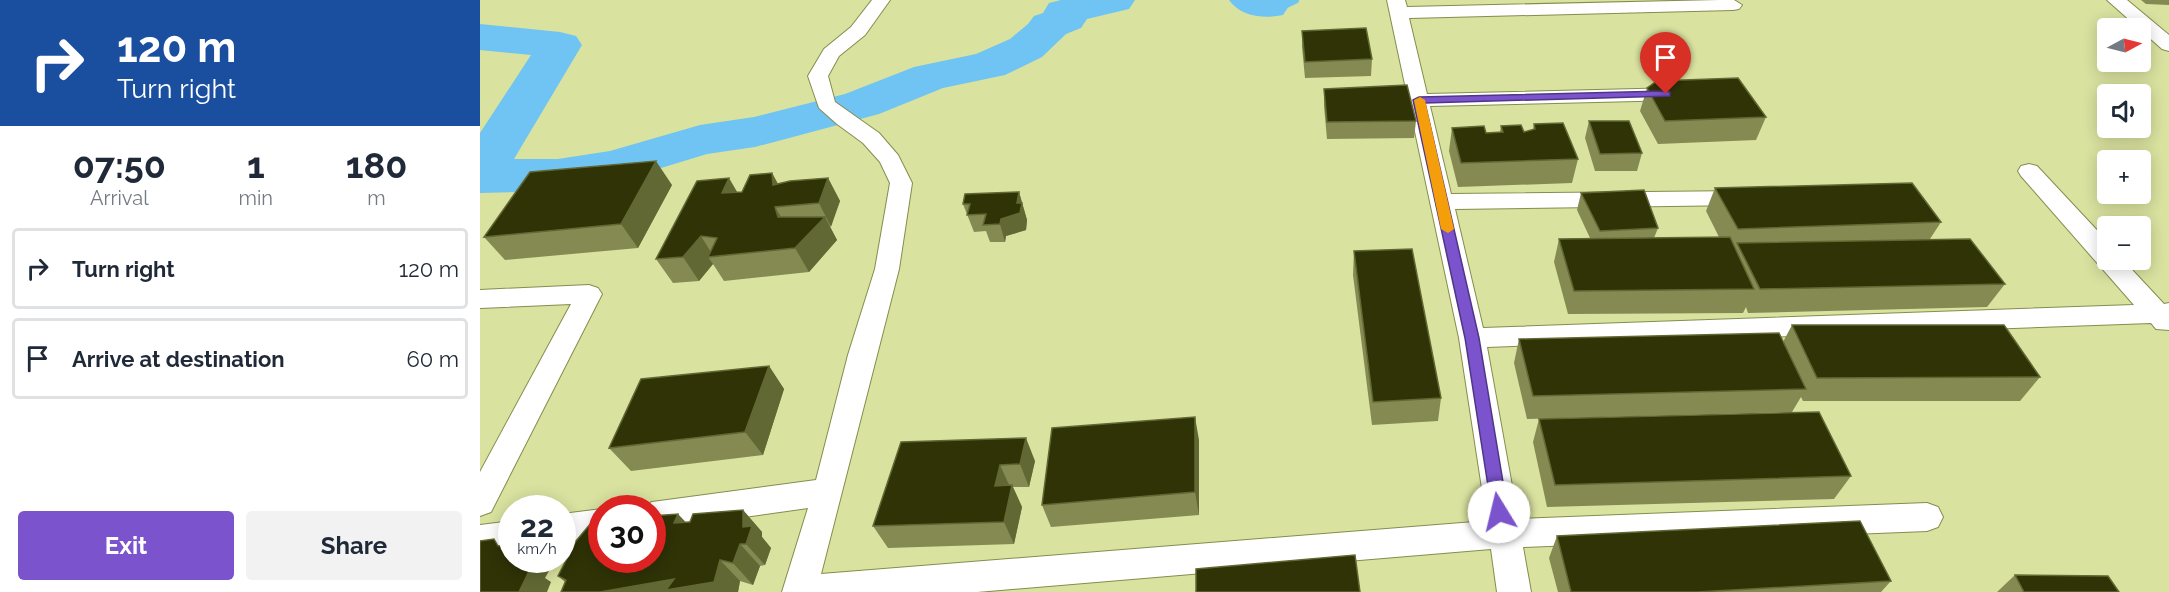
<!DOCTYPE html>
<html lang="en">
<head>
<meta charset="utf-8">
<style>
  :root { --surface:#fff; --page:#f2f2f3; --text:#1f2937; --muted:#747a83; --line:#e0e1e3; --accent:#7b53cc }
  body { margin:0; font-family:Raleway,sans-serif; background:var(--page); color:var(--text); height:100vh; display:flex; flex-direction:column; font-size:22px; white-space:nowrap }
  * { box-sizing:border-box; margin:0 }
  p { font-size:20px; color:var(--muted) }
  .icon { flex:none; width:33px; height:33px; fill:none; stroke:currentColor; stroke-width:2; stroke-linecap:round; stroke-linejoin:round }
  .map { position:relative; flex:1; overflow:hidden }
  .details { display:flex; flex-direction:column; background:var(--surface); width:480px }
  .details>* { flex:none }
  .guide { background:#1a4fa0; color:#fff; overflow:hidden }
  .needle { width:39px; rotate:83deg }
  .tools { position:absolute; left:1617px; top:18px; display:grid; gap:12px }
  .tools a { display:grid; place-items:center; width:54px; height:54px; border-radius:6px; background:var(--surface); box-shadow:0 3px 15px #0003; font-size:30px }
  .speed { position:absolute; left:18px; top:495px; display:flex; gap:12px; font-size:30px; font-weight:700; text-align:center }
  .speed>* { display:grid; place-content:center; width:78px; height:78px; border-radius:50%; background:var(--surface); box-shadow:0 3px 15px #0003; line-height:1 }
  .speed small { font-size:15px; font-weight:400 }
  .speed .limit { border:9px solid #d22; background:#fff; color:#111 }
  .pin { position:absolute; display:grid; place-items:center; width:51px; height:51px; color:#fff; margin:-62px -26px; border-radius:50% 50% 50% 0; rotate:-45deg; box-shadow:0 0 6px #0007 }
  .pin .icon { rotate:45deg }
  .me { position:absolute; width:66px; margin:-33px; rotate:351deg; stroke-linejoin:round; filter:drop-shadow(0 0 4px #0008) }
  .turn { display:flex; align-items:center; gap:21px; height:126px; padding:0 18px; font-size:27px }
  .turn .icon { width:78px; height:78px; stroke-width:2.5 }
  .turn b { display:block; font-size:42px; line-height:51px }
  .eta { display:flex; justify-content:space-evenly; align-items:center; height:102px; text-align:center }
  .eta b { font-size:36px; font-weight:700; line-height:42px }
  .primary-button { display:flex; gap:12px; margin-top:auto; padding:12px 18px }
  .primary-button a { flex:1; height:69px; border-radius:6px; background:var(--accent); color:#fff; font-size:24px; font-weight:700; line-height:69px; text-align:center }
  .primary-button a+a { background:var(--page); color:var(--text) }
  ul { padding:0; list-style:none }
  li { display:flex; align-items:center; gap:18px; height:81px; margin:0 12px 9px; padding:0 6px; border:3px solid var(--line); border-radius:6px }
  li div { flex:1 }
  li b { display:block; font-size:22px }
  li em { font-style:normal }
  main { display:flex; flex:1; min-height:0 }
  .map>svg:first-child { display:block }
</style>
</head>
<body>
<main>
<section class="details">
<div class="guide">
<div class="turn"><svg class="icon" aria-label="right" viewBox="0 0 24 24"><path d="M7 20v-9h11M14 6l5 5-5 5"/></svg><div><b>120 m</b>Turn right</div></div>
</div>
<div class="eta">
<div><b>07:50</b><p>Arrival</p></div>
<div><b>1</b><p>min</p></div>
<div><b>180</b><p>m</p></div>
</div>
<ul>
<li><svg class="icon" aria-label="right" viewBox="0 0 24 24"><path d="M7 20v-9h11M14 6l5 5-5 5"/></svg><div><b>Turn right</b></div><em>120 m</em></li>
<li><svg class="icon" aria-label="arrive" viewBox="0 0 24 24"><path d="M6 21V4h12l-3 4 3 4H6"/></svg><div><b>Arrive at destination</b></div><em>60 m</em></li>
</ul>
<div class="primary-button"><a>Exit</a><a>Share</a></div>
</section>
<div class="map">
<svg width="1689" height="592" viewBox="0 0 1689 592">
  <rect width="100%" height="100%" fill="#d9e29f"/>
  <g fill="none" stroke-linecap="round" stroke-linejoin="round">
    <path stroke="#6fc4f3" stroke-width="8" d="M788,6L798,8L815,0"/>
    <path fill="#6fc4f3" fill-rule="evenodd" d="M581,0H655L649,9L607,19L601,28L586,34L562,57L525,75L463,88L399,114L275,147L227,154L135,182L78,191L0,193V133L51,55L0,50V24L80,32L96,36L102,45L34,159H78L130,151L220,125L274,117L365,94L434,67L496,54L530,39L548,24L554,16L563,13L569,3Z
      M749,0H805L809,6L803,15C784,19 761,17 749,0Z"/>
    <defs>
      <path id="minor" d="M392,0H410L385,35L359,56L348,76L355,102L399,133L418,155L432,183L419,269L341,574L1007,521L979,338L907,0H925L927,7L1239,0H1254L1262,5L1259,9L1253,10L929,18L947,94L1199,88L1206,90L1209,94L1206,98L1199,100L950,106L971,194L1264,191L1272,193L1275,198L1272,203L1264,205L975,209L1003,328L1654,305L1541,176L1538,171L1541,166L1549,164L1557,166L1628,242V260H1643L1684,304L1689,303V330L1676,329L1671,323L1007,347L1038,519L1447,503L1458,507L1463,517L1458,527L1447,531L1043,547L1051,592H1017L1011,549L497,592H302L328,508L172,530V508H160L172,502L336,480L368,355L395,269L410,183L400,162L383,143L357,124L339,108L328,76L344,49L371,27Z
        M1627,0H1647L1689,35V51L1682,49Z
        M109,285L118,288L122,294L11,512L0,516V472L91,304L0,308V290Z
        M122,509V537L82,542V514Z
        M32,521V549L0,553V525Z"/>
    </defs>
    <use href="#minor" stroke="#858d4d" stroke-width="2"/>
    <use href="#minor" fill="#fff" fill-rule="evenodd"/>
  </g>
  <path fill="#848a52" d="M1661,0H1689V5L1666,4Z
    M822,31L892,59L891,76L825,78L822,47Z
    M1167,88L1286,117L1276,140L1178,144L1160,111Z
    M844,89L936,121L934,138L847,139L844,106Z
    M1109,121L1162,153L1157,171H1115L1105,138Z
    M1054,124L1098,159L1092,183L978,187L969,151L972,128L1006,133L1020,132L1021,126L1044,132L1053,130Z
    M292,173L298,184L348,178L360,201L350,227L357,240L329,272L244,281L233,264L219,281L193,283L176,259L257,192H262Z
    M192,185L158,248L25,260L4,237Z
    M1235,188L1461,222L1450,239L1525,284L1507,307L1268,313L1266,307L1263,313L1088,314L1074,262L1079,239L1110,238L1097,210L1101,193L1178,228L1174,238L1239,237L1226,211Z
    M539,192L547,220L546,230L526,236L525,242H510L506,231L494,232L483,204Z
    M874,251L961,398L958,421L892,425L873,275Z
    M1312,325L1560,377L1540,401H1323L1321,397L1312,412L1047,419L1034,363L1039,339L1303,342Z
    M289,366L304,389L283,455L151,471L129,448Z
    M1059,419L1371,476L1354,499L1067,507L1053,442Z
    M719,440V515L571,527L562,505Z
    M421,442L555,461L549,487H533L542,507L534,544L408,548L393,526Z
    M263,510L282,532V537L291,548L285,565L280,566L273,585L260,581L258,592H81L85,582L78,576L206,522Z
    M1077,536L1411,581L1401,592H1078L1069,558Z
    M1535,575L1639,592H1517Z"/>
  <path fill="#626834" d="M176,161L192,185L158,248L141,224Z
    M292,173L305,197L293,185Z
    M249,178L263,202L242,193Z
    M348,178L360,201L351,227L339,203Z
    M539,192L547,220L546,230L526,236L525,242L520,224L521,219L537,203Z
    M295,207L309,230L298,217Z
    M345,217L357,240L329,272L315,248Z
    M221,236L234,257H228L233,264L219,281L203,257Z
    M289,366L304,389L283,455L265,432Z
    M715,417L719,440V515L715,492Z
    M546,438L555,461L549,487L540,464Z
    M520,465L530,487L515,486Z
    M532,485L542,507L534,544L524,522Z
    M263,510L282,532V537L291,548L285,565L266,544L263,527Z
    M198,514L219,536L194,523Z
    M260,544L280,566L273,585L253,563Z
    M47,560H75L65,578L71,582L67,592H39L44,565Z
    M240,560L260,581L258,592H120L194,579Z"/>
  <path fill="#2f3306" stroke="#626834" stroke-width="1.5" d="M886,28L892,59L825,62L822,31Z
    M1258,78L1286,117L1185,121L1167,88L1177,81Z
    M927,85L936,121L847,122L844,89Z
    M1109,121H1149L1162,153L1120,154Z
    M1083,123L1098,159L981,163L972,128L1004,126L1006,133L1023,132L1021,126L1041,125L1044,132L1055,129L1054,124Z
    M176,161L141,224L4,237L50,172Z
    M292,173L293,185L310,181L348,178L339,203L295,207L298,217H345L315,248L228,257L237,238L221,236L203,257L176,259L217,181L249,178L242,193L262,192L270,175Z
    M1432,183L1461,222L1258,229L1235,188Z
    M1164,190L1178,228L1120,231L1101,193Z
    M539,192L537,203H542L540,213L521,219L520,224L503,225L506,214L487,215L490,204H483L485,194Z
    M1250,237L1274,289L1094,291L1079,239Z
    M1490,239L1525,284L1280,289L1257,243Z
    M932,249L961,398L893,402L874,251Z
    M1312,325H1524L1560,377L1337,378Z
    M1299,333L1326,389L1053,396L1039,339Z
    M289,366L265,432L129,448L161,379Z
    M1339,412L1371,476L1075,485L1059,419Z
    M715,417V492L562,505L572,428Z
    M546,438L540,464L520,465L515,486L532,485L524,522L393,526L421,442Z
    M263,510V527L272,526L266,544H260L253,563L240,560L234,582L186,590L194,579L120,592H81L86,580L78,576L96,541L112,522L122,521V560H172V516L198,514L194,523L210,522L213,514Z
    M1380,521L1411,581L1217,592H1091L1077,536Z
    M14,539L18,546L32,544V560H47L44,565L51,567L39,592H0V541Z
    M875,555L880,592H716V569Z
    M1535,575L1628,576L1639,592H1544Z"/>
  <path fill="#7b53cc" stroke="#503685" stroke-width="1.5" d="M1186,91L1190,92V96L945,103L999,338L1028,512L1025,518L1019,520L1013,518L985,338L933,100L939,97Z"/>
  <path fill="#f59e0b" d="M940,97L945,100L974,229L968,233L961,229L934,100Z"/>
</svg>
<div class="tools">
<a><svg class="needle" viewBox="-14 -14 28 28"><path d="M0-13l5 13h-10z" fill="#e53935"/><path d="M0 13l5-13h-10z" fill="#747a83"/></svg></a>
<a><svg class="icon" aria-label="sound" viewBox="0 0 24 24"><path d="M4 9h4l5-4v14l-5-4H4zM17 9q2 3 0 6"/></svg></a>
<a>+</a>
<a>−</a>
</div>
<div class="speed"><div>22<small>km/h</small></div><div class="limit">30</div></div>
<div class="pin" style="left:1186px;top:94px;background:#d93025"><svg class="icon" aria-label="arrive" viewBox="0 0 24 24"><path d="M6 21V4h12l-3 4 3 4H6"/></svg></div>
<svg class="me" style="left:1019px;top:512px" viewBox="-20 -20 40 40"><circle r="19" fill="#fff"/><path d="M0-13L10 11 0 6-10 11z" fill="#7b53cc"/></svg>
</div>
</main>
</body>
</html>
